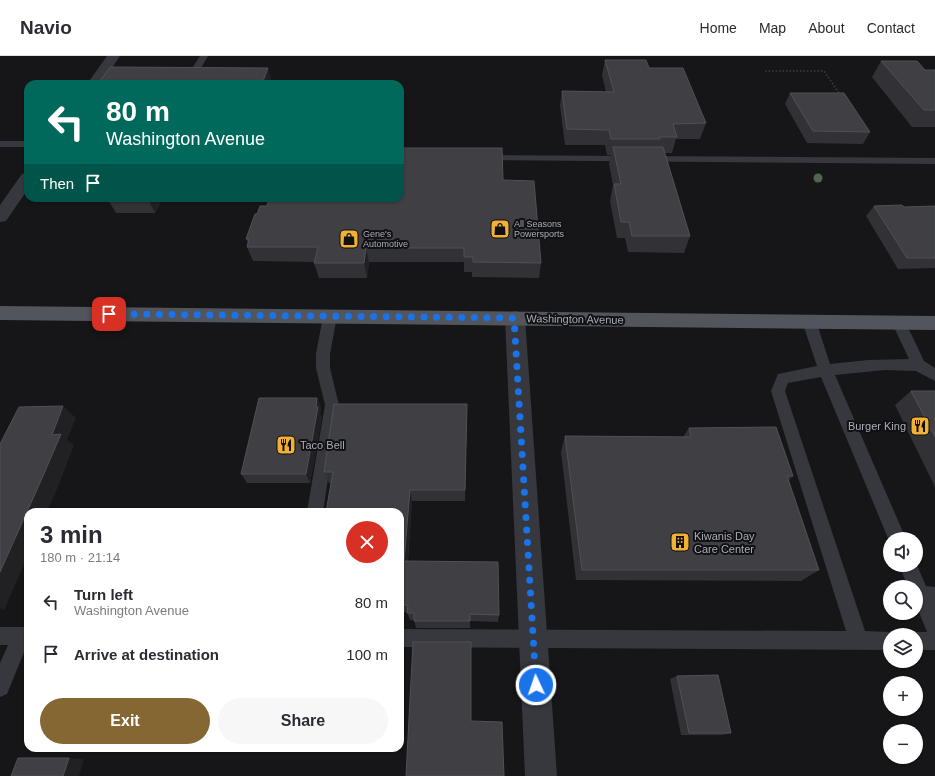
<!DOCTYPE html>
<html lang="en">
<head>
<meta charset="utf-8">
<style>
  :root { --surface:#fff; --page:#f7f7f7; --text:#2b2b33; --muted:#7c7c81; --line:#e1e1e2; --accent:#856733 }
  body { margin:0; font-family:Arial,sans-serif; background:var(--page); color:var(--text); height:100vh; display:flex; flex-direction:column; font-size:15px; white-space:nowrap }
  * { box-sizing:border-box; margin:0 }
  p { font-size:13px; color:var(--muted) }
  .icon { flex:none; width:22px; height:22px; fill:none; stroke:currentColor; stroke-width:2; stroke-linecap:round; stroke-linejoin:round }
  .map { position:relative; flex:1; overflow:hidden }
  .drawer { position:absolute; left:24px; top:452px; width:380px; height:244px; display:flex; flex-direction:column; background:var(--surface); border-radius:12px; box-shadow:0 1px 3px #0004 }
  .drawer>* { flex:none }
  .guide { position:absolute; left:24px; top:24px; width:380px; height:122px; border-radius:12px; box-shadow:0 1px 3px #0004; background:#00695c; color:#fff; overflow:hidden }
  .fabs { position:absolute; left:883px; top:476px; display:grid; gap:8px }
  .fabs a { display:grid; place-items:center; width:40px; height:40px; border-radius:50%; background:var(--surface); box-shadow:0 1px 3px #0004; font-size:20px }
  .pin { position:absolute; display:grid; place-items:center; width:34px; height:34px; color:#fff; margin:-17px; border-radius:8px; box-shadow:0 2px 6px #0006 }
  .me { position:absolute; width:44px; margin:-22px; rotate:357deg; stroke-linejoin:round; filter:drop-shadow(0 0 3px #0008) }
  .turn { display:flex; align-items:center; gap:14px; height:84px; padding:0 16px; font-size:18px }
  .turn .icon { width:52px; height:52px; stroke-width:2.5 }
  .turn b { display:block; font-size:28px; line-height:34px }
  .then { display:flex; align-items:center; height:38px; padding:0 16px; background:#0003; gap:8px; font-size:15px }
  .round { display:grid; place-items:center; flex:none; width:42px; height:42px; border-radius:21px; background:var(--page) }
  .overview { display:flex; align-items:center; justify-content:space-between; height:68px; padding:0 16px }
  h1 { font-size:24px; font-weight:700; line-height:30px }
  .cta { display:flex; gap:8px; margin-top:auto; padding:8px 16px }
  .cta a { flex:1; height:46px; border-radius:24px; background:var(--accent); color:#fff; font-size:16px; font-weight:700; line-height:46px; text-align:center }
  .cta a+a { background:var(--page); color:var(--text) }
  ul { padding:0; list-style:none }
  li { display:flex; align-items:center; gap:12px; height:52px; padding:0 16px }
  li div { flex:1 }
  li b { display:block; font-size:15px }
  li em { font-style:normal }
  header { display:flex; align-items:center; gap:24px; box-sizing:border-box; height:56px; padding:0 20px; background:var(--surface); border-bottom:1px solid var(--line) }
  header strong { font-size:19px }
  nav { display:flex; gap:22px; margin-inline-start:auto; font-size:14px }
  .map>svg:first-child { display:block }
</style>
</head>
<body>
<header>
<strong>Navio</strong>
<nav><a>Home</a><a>Map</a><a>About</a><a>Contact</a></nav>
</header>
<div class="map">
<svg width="935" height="720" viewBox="0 0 935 720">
  <rect width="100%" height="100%" fill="#161618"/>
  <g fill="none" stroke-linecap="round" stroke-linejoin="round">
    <path stroke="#3d3f44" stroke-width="1.5" stroke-dasharray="1.5 2" stroke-linecap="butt" d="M765,15H824L841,40"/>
    <path fill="#37383d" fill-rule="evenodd" d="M200,0H208L197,19H178L176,17L178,15L191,14Z
      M0,85H28V91H0Z
      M482,99L935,102V108L478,104L477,102L478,100Z
      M330,255L335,257L337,260L330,298V312L339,349L323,456H307L325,349L316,312V298L323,260L325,257Z
      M809,260L814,261L816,265L830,308L868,304L909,303L892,267L894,263L899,262L904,263L924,305L935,312V325L916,315L885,314L835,319L906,483H890V487L821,321L788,327L785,335L865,575L890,576L897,578L890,579V594L400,591V573L846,575L771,335L778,318L817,310L802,265L804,261Z
      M916,507L926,530L935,531V594H916V579H909L916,576H927L916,549V531H908L899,509H916Z
      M0,571H28V589H27L7,638L0,641V607L8,589H0Z"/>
    <path fill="#37383d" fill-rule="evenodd" d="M107,0H120L101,28H87Z
      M28,116V133L6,165L0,166V149L22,118Z
      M515,255L522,257L525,262L557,720H525L505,262L508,257Z"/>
    <path fill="#53555c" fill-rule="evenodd" d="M0,250L935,260V274L0,264Z"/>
  </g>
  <circle fill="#506452" cx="818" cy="122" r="4.5"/>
  <path fill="#323236" d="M605,4L649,12L706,67L700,83H676L672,97H665L690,180L684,197L628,196L625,182H617L610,145L613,129L609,108L611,99H607L605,89H565L560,50L562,35L606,36L602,19Z
    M881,5L925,14H935V71H912L872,21Z
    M790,37L870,76L863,88L807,87L785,48Z
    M503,124L541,207L539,222L472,221V216H464V206H369L367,222H319L314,207L315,206L253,205L247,191L248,187L246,183L257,158L267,150Z
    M107,142H163L155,157H116Z
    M874,150L904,151L935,150V212L898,213L866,160Z
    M911,335H935V431L895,349Z
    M317,342L321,352L320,358L322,361L310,427H247L241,418Z
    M467,348L465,445H412L408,505L499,559L498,566L470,565V572H416L414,564H410L407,556H400V456L331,427H329L324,416Z
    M689,372L793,420L788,425L819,514L801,525L576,524L561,396L565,380L683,381Z
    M677,620L731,677L722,679H681L670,623Z"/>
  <path fill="#212124" d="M268,12L272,26L271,28H262Z
    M148,142H163L155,157L148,143Z
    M366,192L369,206L367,222L364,207Z
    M317,342L321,352L320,358L322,361L310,427L306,418Z
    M63,350L76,362L67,384L74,389L58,431L47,456H28V499L4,554L0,552V516L52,379Z
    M410,434L412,445L407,513L404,505Z
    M69,702L84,703L79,720H63Z"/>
  <path fill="#3f3f44" stroke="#4f5156" d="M605,4H646L649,12H683L706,67L673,68L677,81H659L660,83H611L609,74L567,73L562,35L614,36Z
    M881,5H917L925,14H935V54H924Z
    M110,11L268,12L262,28H98Z
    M790,37H844L870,76L813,75Z
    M613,91H663L690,180H632L629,166H621L614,128H621Z
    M400,92H502L503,124L534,125L541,207L473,206V201H464V192H366L364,207H314L318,191H247L249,183H246L255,158H257L260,150H267L269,142H400Z
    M107,142H148V143Z
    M902,149L904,151L935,150V202H907L874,150Z
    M911,335H935V381Z
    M259,342H317L316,351H318L306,418H241Z
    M334,348H467L465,434H410L404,505L498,506L499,559L470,558V565H414V557H407L408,549H400V456H326L333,416H324Z
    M63,350L52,379L61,378L43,420L0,516V388L19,351Z
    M776,371L793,420H787L819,514H582L565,380L691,381L689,372Z
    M413,586H471V665L502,666L504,720H406Z
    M718,619L731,677H689L677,620Z
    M18,702H69L63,720H11Z"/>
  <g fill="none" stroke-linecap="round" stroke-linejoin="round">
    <path stroke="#1a73e8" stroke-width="7" stroke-dasharray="0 12.6" d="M109,258L514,262L536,629"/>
  </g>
  <defs>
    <symbol id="shop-square" viewBox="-11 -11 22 22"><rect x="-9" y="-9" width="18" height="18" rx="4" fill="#f2b134" stroke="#111113"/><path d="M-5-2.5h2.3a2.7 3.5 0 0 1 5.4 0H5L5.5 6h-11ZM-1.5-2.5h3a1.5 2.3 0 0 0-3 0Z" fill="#111"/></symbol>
    <symbol id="restaurant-square" viewBox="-11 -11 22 22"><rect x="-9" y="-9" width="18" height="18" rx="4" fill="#f2b134" stroke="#111113"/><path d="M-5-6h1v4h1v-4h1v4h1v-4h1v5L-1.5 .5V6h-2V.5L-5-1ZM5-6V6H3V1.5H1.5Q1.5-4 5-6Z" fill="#111"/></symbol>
    <symbol id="building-square" viewBox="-11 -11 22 22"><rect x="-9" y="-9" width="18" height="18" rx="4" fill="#f2b134" stroke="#111113"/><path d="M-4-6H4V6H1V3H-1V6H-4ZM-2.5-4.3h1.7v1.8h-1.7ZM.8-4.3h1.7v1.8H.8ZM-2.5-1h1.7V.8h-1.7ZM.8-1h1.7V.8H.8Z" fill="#111"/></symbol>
  </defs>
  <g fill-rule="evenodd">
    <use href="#shop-square" x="489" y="162" width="22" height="22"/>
    <use href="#shop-square" x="338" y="172" width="22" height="22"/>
    <use href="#restaurant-square" x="909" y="359" width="22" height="22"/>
    <use href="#restaurant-square" x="275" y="378" width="22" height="22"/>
    <use href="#building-square" x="669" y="475" width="22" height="22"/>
  </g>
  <g text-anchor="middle" stroke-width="4" stroke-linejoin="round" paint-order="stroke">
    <g font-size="9" fill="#a8adb8" stroke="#111113" text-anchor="start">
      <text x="514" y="171">All Seasons<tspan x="514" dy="10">Powersports</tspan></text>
      <text x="363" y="181">Gene's<tspan x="363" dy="10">Automotive</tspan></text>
    </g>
    <g font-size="11" fill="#a8adb8" stroke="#111113">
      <text transform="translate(575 263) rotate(1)" y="4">Washington Avenue</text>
    </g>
    <g font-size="11" fill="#a8adb8" stroke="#111113" text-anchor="start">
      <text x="906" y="374" text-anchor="end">Burger King</text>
      <text x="300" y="393">Taco Bell</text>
      <text x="694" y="484">Kiwanis Day<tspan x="694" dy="13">Care Center</tspan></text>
    </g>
  </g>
</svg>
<div class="fabs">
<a><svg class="icon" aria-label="sound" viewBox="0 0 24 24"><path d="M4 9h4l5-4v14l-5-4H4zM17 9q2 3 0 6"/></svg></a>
<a><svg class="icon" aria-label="search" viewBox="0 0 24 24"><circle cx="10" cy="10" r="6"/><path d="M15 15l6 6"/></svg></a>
<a><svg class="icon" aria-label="layers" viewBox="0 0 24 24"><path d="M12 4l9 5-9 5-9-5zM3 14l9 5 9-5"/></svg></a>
<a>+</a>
<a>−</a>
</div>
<div class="pin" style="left:109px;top:258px;background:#d93025"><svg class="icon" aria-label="arrive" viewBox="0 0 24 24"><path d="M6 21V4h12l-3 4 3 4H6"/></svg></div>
<svg class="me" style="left:536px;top:629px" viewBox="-20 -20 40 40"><circle r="17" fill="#1a73e8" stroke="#fff" stroke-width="3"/><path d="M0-11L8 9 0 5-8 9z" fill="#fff"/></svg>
<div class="guide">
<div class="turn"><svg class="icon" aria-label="left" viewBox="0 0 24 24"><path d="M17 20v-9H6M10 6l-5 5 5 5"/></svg><div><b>80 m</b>Washington Avenue</div></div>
<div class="then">Then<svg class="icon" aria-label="arrive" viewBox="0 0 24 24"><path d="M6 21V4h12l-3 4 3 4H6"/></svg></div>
</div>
<section class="drawer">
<div class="overview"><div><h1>3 min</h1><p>180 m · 21:14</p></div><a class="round" style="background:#d93025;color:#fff"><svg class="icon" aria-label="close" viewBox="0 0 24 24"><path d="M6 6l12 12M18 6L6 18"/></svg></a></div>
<ul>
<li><svg class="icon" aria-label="left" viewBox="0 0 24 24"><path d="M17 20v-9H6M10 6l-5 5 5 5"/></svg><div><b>Turn left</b><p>Washington Avenue</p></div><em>80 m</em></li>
<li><svg class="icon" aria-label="arrive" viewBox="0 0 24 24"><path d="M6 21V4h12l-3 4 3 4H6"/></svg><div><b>Arrive at destination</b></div><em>100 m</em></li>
</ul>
<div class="cta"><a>Exit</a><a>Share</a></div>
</section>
</div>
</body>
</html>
